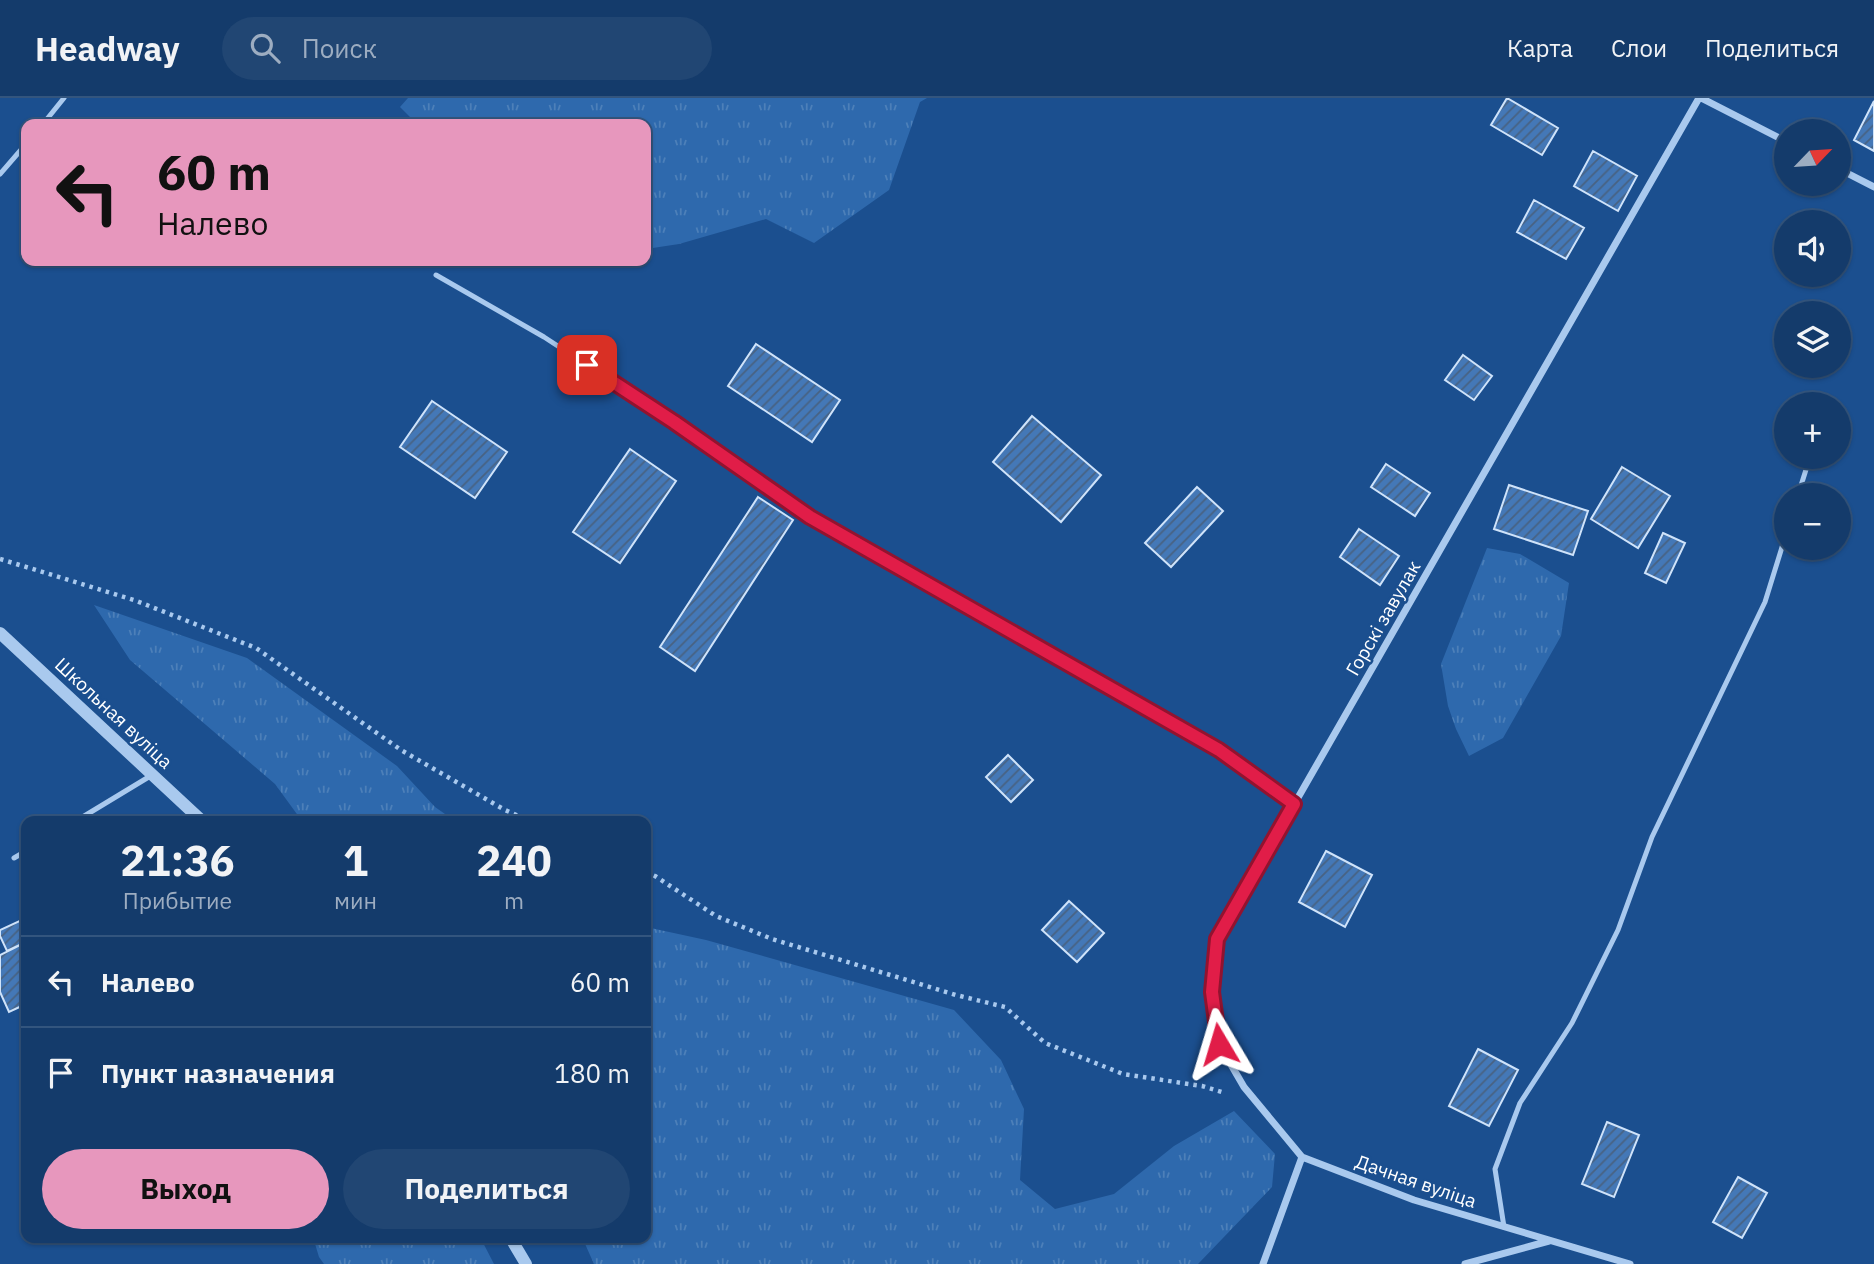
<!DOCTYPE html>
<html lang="ru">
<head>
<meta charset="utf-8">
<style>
  :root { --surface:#143b6b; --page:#214673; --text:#f1f3f6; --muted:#9dadc1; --line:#33557e; --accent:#e797bd }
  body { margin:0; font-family:"IBM Plex Sans",sans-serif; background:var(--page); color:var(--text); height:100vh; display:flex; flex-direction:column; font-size:26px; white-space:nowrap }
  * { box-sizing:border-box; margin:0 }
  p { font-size:23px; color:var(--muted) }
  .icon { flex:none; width:38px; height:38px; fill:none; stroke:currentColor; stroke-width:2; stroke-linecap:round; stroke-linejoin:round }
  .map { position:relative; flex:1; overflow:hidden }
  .drawer { position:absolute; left:21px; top:718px; width:630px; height:427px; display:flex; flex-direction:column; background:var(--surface); border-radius:14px; box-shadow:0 2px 5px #0004,0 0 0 2px var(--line) }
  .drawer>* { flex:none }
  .guide { position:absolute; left:21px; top:21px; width:630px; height:147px; border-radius:14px; box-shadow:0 2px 5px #0004,0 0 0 2px var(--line); background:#e797bd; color:#111; overflow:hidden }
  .needle { width:46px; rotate:65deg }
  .controls { position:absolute; left:1774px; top:21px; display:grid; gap:14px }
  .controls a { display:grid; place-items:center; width:77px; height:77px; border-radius:50%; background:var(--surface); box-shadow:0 2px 5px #0004,0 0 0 2px var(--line); font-size:35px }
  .pin { position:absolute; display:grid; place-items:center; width:60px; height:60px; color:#fff; margin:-30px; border-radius:14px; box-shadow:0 4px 10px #0006 }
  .me { position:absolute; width:77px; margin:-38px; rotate:353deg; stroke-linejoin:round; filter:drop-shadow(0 0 5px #0008) }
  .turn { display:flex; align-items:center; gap:24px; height:147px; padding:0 21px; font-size:32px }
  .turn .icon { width:91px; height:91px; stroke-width:2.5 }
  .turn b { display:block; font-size:49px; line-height:60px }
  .eta { display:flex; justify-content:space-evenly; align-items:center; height:119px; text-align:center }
  .eta b { font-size:42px; font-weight:700; line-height:49px }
  .action { display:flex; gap:14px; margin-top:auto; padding:14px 21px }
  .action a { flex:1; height:80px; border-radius:42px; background:var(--accent); color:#111; font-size:28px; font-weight:700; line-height:80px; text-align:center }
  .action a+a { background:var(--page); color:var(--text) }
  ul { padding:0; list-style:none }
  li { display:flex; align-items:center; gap:21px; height:91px; padding:0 21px; border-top:2px solid var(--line) }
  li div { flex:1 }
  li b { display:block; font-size:26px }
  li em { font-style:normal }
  header { display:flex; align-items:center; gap:42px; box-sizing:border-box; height:98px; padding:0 35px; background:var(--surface); border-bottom:2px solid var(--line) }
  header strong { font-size:33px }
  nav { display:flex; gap:38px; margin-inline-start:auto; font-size:24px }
  .search { width:490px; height:63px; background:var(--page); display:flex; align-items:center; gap:18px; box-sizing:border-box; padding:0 24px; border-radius:38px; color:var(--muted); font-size:26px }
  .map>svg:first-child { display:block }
</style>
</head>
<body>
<header>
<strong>Headway</strong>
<div class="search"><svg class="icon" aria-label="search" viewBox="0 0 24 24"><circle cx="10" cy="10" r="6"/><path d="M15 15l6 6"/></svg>Поиск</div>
<nav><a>Карта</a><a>Слои</a><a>Поделиться</a></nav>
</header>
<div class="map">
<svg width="1874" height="1166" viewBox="0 0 1874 1166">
  <defs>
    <pattern id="grass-tufts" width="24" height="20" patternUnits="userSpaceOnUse" patternTransform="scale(1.75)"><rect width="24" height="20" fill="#2e69ad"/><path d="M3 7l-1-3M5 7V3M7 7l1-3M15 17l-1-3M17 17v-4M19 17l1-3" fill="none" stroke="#4d80b9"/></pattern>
    <pattern id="building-hatch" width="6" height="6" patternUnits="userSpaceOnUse" patternTransform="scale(1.75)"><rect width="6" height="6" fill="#4478b7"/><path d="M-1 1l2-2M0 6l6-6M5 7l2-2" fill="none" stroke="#486282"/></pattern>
  </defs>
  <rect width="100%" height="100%" fill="#1b4f8f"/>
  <path fill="url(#grass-tufts)" d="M408,0H927L920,4L889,92L814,145L766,121L679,146L646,151V26H417L400,9Z
    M1487,450L1520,456L1569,485L1561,538L1503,640L1469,658L1456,631L1448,608L1441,566Z
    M94,507L247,560L397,668L435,709L455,723H302L275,686L130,562Z
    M646,829L706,842L954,912L1001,962L1024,1011L1020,1082L1055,1111L1114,1096L1174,1048L1234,1013L1275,1056L1272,1089L1198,1166H594L582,1139H646Z
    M313,1139H480L494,1166H324L319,1159Z"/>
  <path fill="url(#building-hatch)" stroke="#cfe3fa" stroke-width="2" d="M1507,0L1558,30L1542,57L1491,27Z
    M1874,3V53L1854,42Z
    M1593,53L1637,78L1618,113L1574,88Z
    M1534,102L1584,130L1566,161L1517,134Z
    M756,246L840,302L812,344L728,288Z
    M1463,257L1492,278L1474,302L1445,282Z
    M432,303L507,354L475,400L400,349Z
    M1032,318L1101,377L1061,424L993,364Z
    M630,351L676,383L620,465L573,434Z
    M1386,366L1430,395L1415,418L1371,389Z
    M1622,369L1670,398L1638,450L1591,421Z
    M1509,387L1588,413L1573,457L1494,431Z
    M1197,389L1223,413L1171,469L1145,445Z
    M758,399L793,422L695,573L660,549Z
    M1359,431L1399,458L1380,487L1340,459Z
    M1663,435L1685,445L1666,485L1645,475Z
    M1008,657L1033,682L1011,704L986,679Z
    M1326,753L1372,777L1345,829L1299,804Z
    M1069,803L1104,835L1077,864L1042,832Z
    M26,820V844L7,853L0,838V832Z
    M26,844V906L9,914L0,894V857Z
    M1478,951L1518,972L1489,1028L1449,1008Z
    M1607,1024L1639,1037L1614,1099L1582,1086Z
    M1738,1079L1767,1095L1742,1140L1713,1124Z"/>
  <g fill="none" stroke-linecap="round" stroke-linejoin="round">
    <path stroke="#a9c9ee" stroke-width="4.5" stroke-dasharray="3.5 5" stroke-linecap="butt" d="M0,461L134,502L256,550L401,652L505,712L530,723
      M646,774L655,778L716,818L772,841L956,897L1005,909L1045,945L1123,976L1202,988L1225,995"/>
    <path stroke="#a9c9ee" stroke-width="5" d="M43,26L64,0
      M0,76L26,46
      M436,177L544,239L674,324L810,419L1219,652L1294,706
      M1798,397L1810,359
      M76,723L152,677
      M14,760L26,753
      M1504,1129L1495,1071L1520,1005L1572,925L1618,832L1652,739L1765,504L1787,433"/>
    <path stroke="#a9c9ee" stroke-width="7" d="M1701,0L1787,44
      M1839,71L1874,89
      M1302,1059L1244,989L1219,946L1212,894L1217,841L1699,0
      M1263,1166L1302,1059L1414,1102L1630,1166
      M1465,1166L1549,1143"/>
    <path stroke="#a9c9ee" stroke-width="12" d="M0,535L202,723
      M510,1139L526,1166"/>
  </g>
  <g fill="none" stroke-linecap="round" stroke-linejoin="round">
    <defs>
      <path id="route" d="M587,267L674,324L810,419L1219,652L1294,706L1217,841L1212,894L1219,946"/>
    </defs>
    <use href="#route" stroke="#92132f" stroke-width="18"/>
    <use href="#route" stroke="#e11d48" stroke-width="12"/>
  </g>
  <g text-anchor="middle" stroke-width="5" stroke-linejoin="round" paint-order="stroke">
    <g font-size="19" fill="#fff" stroke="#1b4f8f">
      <text transform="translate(1383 520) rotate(-60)" y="7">Горскі завулак</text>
      <text transform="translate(114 615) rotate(43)" y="7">Школьная вуліца</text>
      <text transform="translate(1416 1083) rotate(19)" y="7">Дачная вуліца</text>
    </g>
  </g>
</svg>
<div class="controls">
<a><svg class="needle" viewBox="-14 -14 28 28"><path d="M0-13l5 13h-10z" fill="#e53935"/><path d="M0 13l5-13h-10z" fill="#9dadc1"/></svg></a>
<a><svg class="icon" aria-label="sound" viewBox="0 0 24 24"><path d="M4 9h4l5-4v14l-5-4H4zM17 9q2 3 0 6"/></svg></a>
<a><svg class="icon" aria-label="layers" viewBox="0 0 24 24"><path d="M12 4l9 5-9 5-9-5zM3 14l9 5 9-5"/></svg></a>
<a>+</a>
<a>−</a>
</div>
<div class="pin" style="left:587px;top:267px;background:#d93025"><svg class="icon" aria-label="arrive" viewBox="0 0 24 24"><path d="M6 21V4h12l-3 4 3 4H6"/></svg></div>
<svg class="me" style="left:1219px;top:946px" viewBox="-20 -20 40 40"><path d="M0-17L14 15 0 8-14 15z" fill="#e11d48" stroke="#fff" stroke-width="4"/></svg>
<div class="guide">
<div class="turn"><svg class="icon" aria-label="left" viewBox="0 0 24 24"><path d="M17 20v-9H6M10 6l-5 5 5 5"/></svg><div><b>60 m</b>Налево</div></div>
</div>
<section class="drawer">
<div class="eta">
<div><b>21:36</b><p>Прибытие</p></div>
<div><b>1</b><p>мин</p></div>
<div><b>240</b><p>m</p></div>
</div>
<ul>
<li><svg class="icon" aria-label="left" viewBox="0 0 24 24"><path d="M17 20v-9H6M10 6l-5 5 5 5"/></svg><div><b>Налево</b></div><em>60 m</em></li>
<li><svg class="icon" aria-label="arrive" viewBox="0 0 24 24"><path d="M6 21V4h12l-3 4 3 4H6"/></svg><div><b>Пункт назначения</b></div><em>180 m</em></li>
</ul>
<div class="action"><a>Выход</a><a>Поделиться</a></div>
</section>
</div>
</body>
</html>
